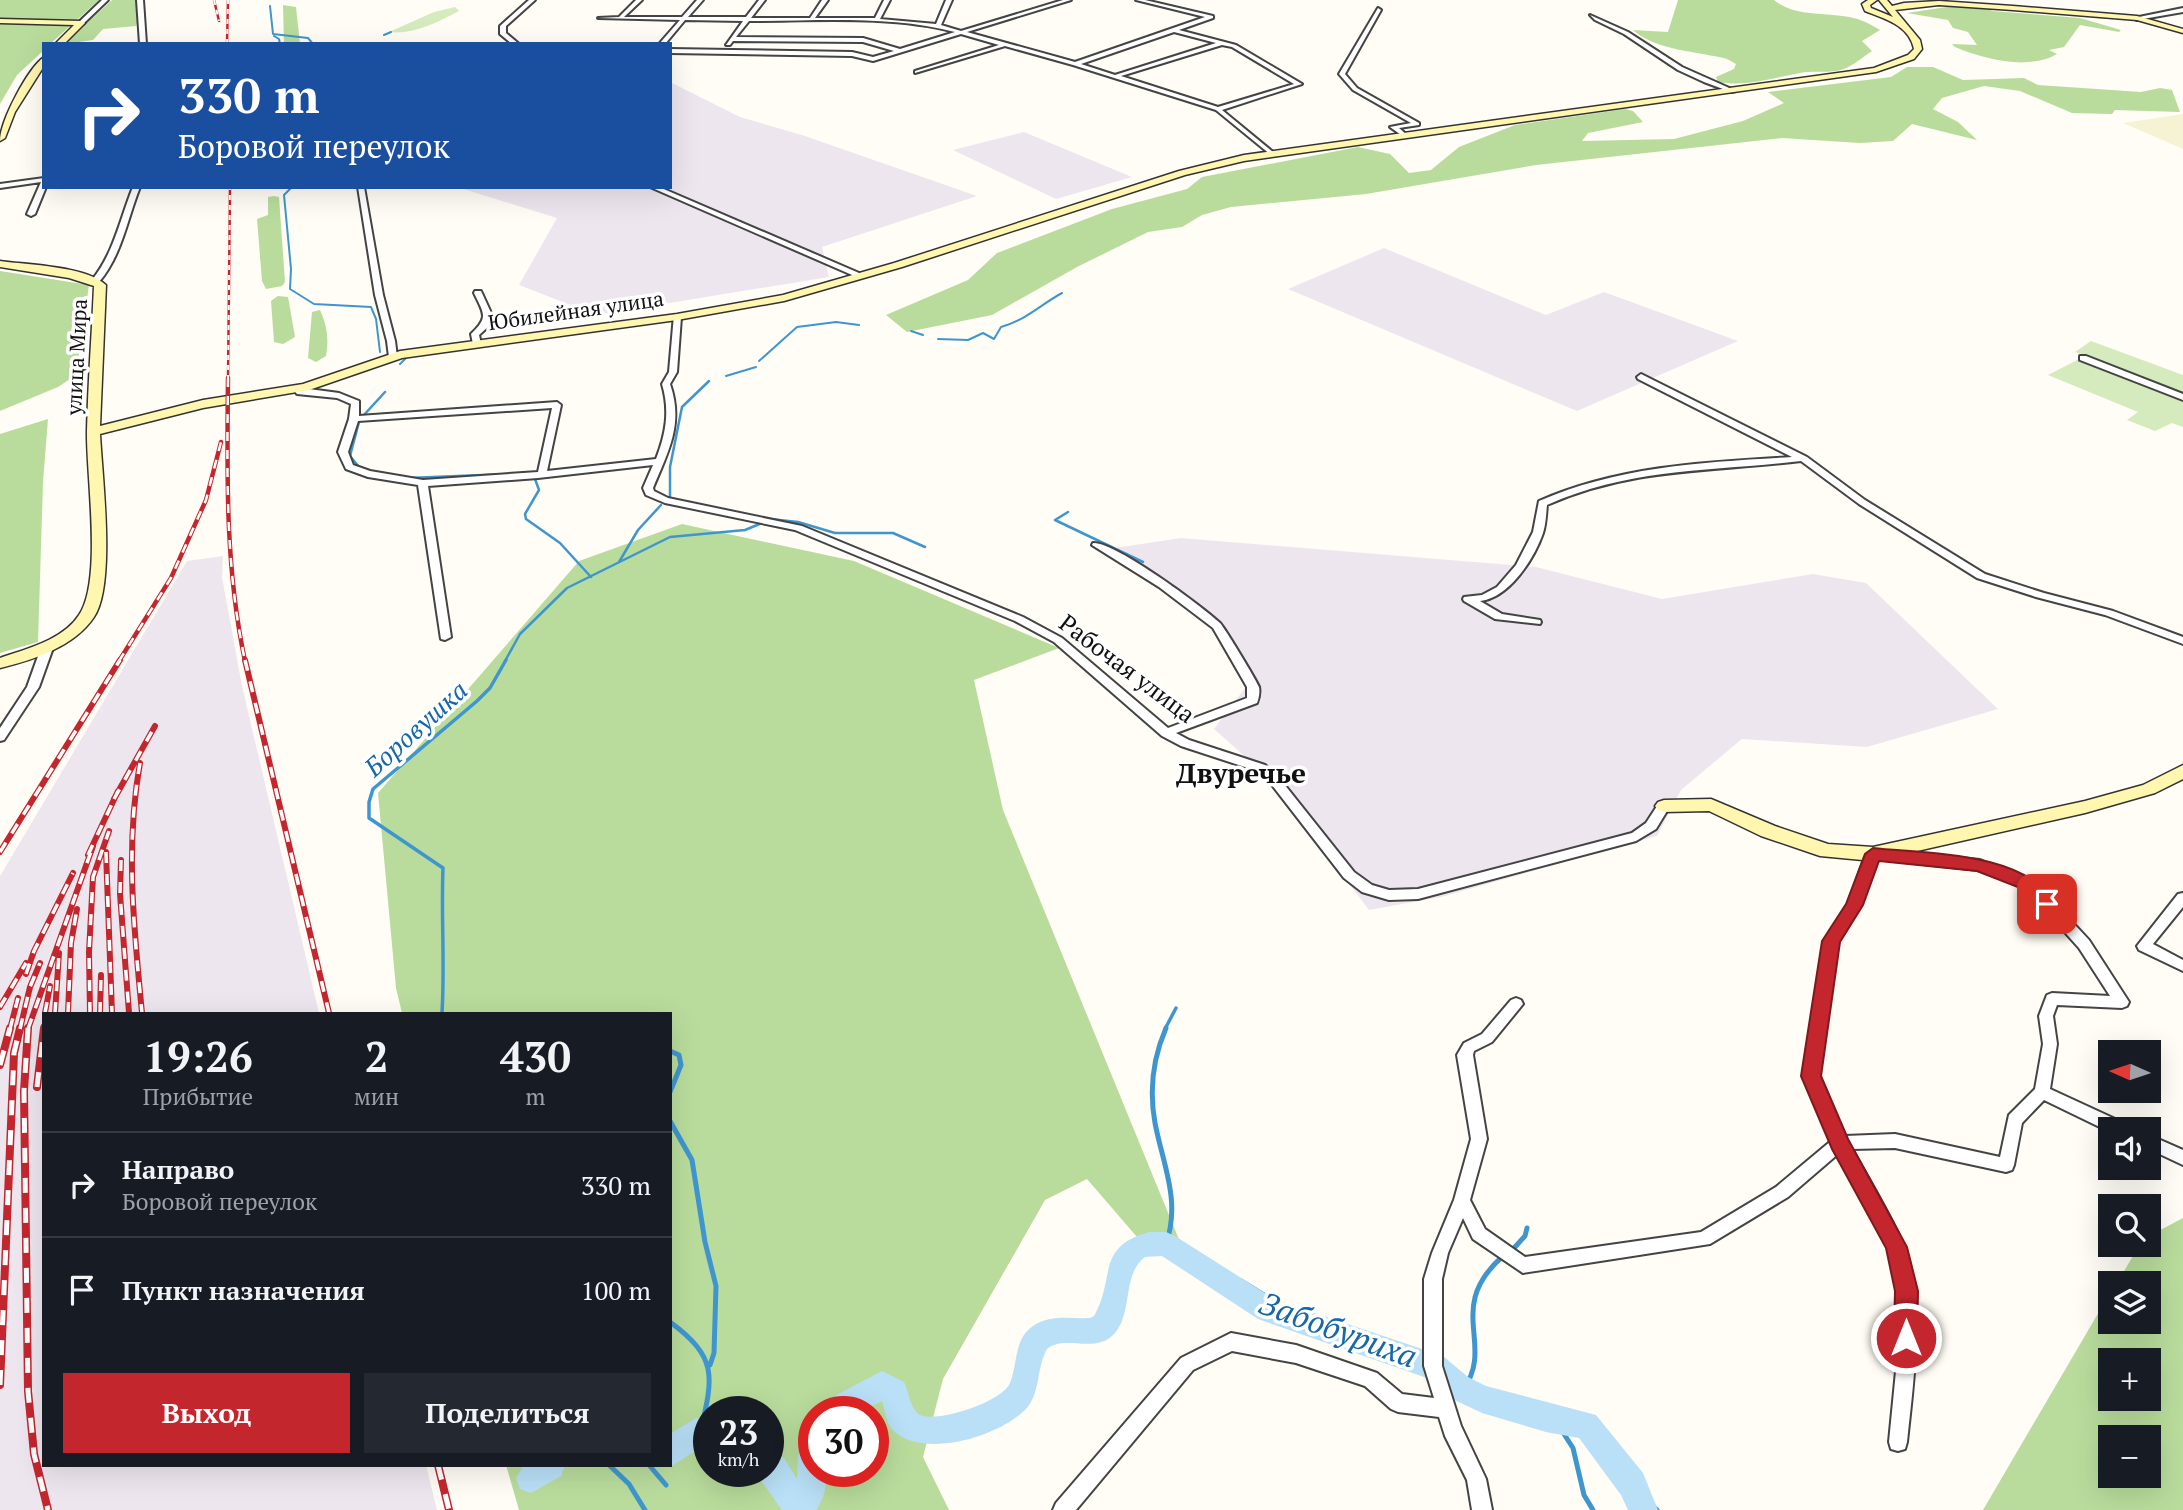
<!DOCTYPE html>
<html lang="ru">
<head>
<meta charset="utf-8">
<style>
  :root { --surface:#171b24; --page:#242831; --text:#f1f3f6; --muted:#9ea1a6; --line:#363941; --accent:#c4262e }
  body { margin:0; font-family:"PT Serif",serif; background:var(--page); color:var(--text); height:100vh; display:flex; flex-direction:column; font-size:26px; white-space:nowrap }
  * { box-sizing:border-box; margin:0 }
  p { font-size:23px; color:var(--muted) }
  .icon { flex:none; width:38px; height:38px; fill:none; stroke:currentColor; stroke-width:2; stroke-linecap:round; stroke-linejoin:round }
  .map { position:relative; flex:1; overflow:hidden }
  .details { position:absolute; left:42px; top:1012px; width:630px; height:455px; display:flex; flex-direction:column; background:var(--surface); border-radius:0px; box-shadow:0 7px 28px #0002 }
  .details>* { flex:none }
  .guide { position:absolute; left:42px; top:42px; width:630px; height:147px; border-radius:0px; box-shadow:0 7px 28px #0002; background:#1a4fa0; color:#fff; overflow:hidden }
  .needle { width:46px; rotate:273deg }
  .fabs { position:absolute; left:2098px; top:1040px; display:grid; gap:14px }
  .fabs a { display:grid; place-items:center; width:63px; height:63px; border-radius:0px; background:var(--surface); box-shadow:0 7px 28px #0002; font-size:35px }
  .speed { position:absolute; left:693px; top:1396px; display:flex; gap:14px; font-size:35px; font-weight:700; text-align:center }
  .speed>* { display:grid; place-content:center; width:91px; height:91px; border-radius:50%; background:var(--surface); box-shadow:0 7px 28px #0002; line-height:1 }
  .speed small { font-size:18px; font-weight:400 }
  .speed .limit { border:10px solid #d22; background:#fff; color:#111 }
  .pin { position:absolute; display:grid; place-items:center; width:60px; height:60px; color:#fff; margin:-30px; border-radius:14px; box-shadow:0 4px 10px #0006 }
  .me { position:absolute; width:77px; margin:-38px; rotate:0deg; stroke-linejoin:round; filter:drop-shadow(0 0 5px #0008) }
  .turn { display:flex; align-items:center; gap:24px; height:147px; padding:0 21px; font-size:32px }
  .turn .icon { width:91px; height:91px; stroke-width:2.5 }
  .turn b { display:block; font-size:49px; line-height:60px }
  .eta { display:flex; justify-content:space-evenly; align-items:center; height:119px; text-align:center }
  .eta b { font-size:42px; font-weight:600; line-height:49px }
  .action { display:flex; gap:14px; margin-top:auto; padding:14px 21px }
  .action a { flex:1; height:80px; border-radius:0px; background:var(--accent); color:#fff; font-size:28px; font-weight:600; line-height:80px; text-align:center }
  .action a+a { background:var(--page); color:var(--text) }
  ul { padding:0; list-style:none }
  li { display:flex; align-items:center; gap:21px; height:105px; padding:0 21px; border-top:2px solid var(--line) }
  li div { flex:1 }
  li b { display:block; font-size:26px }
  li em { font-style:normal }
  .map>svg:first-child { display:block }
</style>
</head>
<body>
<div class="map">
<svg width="2183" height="1510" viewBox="0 0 2183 1510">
  <rect width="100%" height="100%" fill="#fffdf5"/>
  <path fill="#eee6ef" d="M670,82L740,117L802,135L977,196L822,247L829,277L596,315L519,285L557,218L457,187H670Z
    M1024,132L1132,177L1056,199L953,150Z
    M1384,248L1546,315L1604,292L1738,341L1577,411L1288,289Z
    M1181,538L1536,567L1662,599L1813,574L1866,583L1998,709L1867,747L1742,739L1681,790L1657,836L1441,897L1369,910L1268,777L1214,729L1248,684L1208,621L1148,578L1102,550Z
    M223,556L222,577L242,686L319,1013H44V1465H426L437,1510H0V876L187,561Z"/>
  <path fill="#f6f3d4" d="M2183,114V149L2123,123Z"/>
  <path fill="#d5ebbd" d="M455,7L459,11C438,22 413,35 389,32L434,12Z
    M2091,341L2183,375V427L2172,423L2155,431L2127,420L2138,412L2048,375L2085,356L2075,352Z"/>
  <path fill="#b9dc9c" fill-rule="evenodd" d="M0,0H99L50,44H44V50L17,75L0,104Z
    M112,0H145L136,26L103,29L93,40L64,44Z
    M1678,0H1774C1795,17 1824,12 1849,17C1861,19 1870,24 1880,30L1862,41L1872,51C1863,57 1854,65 1844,69C1830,74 1814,70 1800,73C1771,78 1747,87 1718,82L1716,77L1734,69L1736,64L1727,59C1697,51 1657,51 1633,30L1668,32Z
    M283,5L296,7L300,44H284Z
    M1953,6L1989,8L1992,11L2080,18L2121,30L2119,32L2080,25L2064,47L2049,50L2057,54C2028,71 1984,59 1955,47L1952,44L1977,45L1968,32L1953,28L1948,20L1907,13Z
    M1907,67H1933L1963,80L2024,78L2038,85L2141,92L2160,88L2172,90L2180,112L2115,110L2112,114L2072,113L2020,91L1984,86L1942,98L1933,109L1958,122L1977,140L1912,124L1893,141L1860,143L1782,138L1536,165L1366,194L1231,207L1202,215L1182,227L1148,232L1077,267L992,315L907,332L886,315L968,280L997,253L1112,209L1187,189L1202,177L1358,147L1390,154L1409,173L1431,170L1459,147L1515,125L1625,109L1633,111L1643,122L1588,133L1582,141L1674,139L1743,121L1784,103L1768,92L1891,77Z
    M274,196L279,197L285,282L282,286L266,289L262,281L257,219L268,215V197Z
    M0,271L89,285L76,375L58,387L0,411Z
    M278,296L288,297L295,337L283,344L274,342L271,301Z
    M320,310C327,326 329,338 326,356L316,362L308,358L312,312Z
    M48,419L43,482L38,642L0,653V434Z
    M682,524L854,561L1059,648L974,680L1003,810L1180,1242L1137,1237L1087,1179L1045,1200L943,1379L923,1457L949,1510H519L506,1465H670V1013H402L396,988L378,793L579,561ZM709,1412H768V1472H709ZM814,1412H873V1472H814Z
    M2183,1218V1510H1983L2110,1293V1321H2149V1283H2117L2140,1244H2149V1236ZM2110,1360H2149V1398H2110ZM2110,1437H2149V1475H2110Z"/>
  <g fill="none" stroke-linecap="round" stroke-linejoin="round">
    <path stroke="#3f96cf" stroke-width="2" d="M270,6L273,34L308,38L313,44
      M384,35L391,32
      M274,36L279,39L280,44
      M292,187L284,195L291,269L290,289L314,304L371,307L376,319L380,352
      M911,331L923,335
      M938,339L968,340L983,333L994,339L1001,327C1026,320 1040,305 1062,293
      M759,361L797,327L836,322L859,325
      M400,364L407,357
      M726,376L756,367"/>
    <path stroke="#3f96cf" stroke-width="2.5" d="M363,416L385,392
      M359,422L350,456L359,467L373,472
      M408,478L508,474
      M535,479L539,490L525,514L526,519L560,543L591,577
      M670,497V467L682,407L709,381
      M1068,512L1055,520L1143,562
      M770,519L798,522L835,533H893L925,547
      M619,562L638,530L661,505
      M505,661L520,634L567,588L670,537L745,530L762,523"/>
    <path stroke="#3f96cf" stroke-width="3.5" d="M442,1013C445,964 441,917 443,868L369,818V802L373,789L477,701L490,688L506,660
      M1165,1029L1176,1008"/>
    <path stroke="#3f96cf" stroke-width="5" d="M1166,1028C1153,1058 1149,1090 1155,1123C1163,1165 1181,1201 1166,1244
      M670,1051L679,1055L681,1065L670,1092
      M670,1121L692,1160L705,1242L716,1286L714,1353L710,1365
      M1515,1247L1525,1236L1527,1228
      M1218,1277L1241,1281L1267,1297
      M670,1322C719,1358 713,1378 700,1433
      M1463,1390C1496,1344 1444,1308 1503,1256
      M1555,1420L1573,1448L1584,1495L1593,1510
      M609,1465L629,1484L645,1510
      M649,1465L666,1485
      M1634,1490L1657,1510"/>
    <path fill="#b9e0f7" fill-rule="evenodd" d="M1149,1232H1166L1175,1236L1276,1300L1443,1356L1468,1377L1486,1386L1596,1415L1643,1473L1658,1510H1628L1621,1495L1579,1438L1546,1432L1482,1413L1448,1397L1424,1377L1258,1319L1162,1256L1145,1257C1122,1274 1133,1312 1115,1333C1096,1355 1065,1334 1047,1349C1036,1368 1041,1394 1025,1410C998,1437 924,1459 894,1431C886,1424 885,1410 882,1401L861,1412H819L823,1402L882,1371L904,1382C909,1392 910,1409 920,1415C939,1423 999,1402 1009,1385C1018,1367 1013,1339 1033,1326C1051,1314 1070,1319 1090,1318L1094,1316C1116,1278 1095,1247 1149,1232Z
      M696,1418L709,1419V1449L700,1448L670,1467L665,1465H670V1434Z
      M814,1434V1472H827C827,1486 824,1498 816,1510H782L755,1472H768V1452L784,1458L797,1479L798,1456L804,1439Z
      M524,1465H565L561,1476L531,1493L520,1489L516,1478Z"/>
    <defs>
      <path id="street" d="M102,0H108L83,24H79V22Z
        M137,0H143L146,44H140Z
        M529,0H535L506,26V33L519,44H512L500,34V26Z
        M636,0H642L624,17H682L697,0H703L688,17H746L759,0H765L751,18H810L822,0H828L815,18H875L884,0H890L880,19L936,24L946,0H952L941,25L961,31L1063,0H1071L967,32L1075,62L1205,17L1136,0H1145L1213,16V18L1179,30L1236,45L1302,84L1222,110L1273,152V154L1271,155L1216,110L1073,65L1005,46L915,73V71L999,45L961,34L873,61L852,56L670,53V49L852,52L873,57L894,51L863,42L733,41L730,45H726L743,21L685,20L665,44H659L680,20L598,18L619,17ZM749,21C815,21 891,15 955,32L900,49L863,38L736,37ZM1174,32L1216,43L1115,75L1081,64ZM1222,45L1232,47L1294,84L1218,107L1121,76Z
        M1378,8L1381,10L1345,74L1357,88L1419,123V125L1399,128L1407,135L1404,137L1390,127L1411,123L1353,90L1339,74Z
        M2183,8V12L2137,20L2134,18Z
        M1590,15L1628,32L1682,67L1736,91L1731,92L1704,82L1678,70L1624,34L1595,20Z
        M44,178V187H46L35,214L31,216L27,214L41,182L0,188V184Z
        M133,187H140C127,219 122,255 99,282H93L92,280C114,253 120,219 133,187Z
        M358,187H364L383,295L395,341L397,357L393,360L389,357L387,341L375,295Z
        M650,187H659L866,276L859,278Z
        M475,291H481L492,315L489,326L479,335L481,344L477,347L473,344L471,334C489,317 484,314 474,293Z
        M674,315L681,317L677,372L670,384C684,424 668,452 653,488L654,491L668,498L802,526L1023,617L1062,638L1168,728L1247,698V687L1213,628L1159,587L1092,545L1093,543C1114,541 1202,606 1220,623C1224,627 1257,681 1259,687C1260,692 1259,698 1257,703L1176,733L1189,740L1265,765L1280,779L1354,872L1372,885L1389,890L1418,889L1632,833L1646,823L1659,803H1669L1670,806L1656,829L1636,841L1418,899L1389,900L1362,892L1344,878L1272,785L1257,771L1181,746L1162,736L1054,642L1015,621L795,530L665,503L646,495L643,488L653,465L538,478L428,486L451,637L445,640L441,639L418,485L368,477L346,469L338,452L349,419L351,404L337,398L297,394L293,389L294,387L339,393L359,401V416L557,402L561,405L547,471L656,459C666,433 670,411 662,384L669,372ZM552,408L538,472L423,480L370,471L353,465L348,452L358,421Z
        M2080,356H2086L2183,394V400L2080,360Z
        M1641,374L1807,457L1865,500L1985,574L2044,593L2113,611L2183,637V644L2105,615L2036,597L1977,578L1859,504L1801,461C1711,472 1633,467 1547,505C1546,514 1546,524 1543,533C1534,559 1509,598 1480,601L1502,614L1540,620L1541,622L1540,624L1495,619L1464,601L1463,599L1464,597L1482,595L1497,587L1516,565L1533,532L1539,501C1619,466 1705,462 1792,457L1638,379L1637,377Z
        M48,642L54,645L39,687L4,740L0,741V728L27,687L42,645Z
        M1873,849L1980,860L2034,881L2089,940L2129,1002L2127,1006L2122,1008L2057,1005L2053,1016L2057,1044L2050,1089L2126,1124L2128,1129H2110V1132L2044,1100L2022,1123L2014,1165L2012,1170L2006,1172L1895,1148L1852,1149C1869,1180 1889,1212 1903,1244C1926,1299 1913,1384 1907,1442L1905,1449L1898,1451L1891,1449L1889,1442L1897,1361V1291L1888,1248L1838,1154L1788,1197L1710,1244L1523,1273L1473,1239L1463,1218L1448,1253L1442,1279V1366L1461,1426L1486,1479L1492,1510H1472L1467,1480L1445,1436L1439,1417L1398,1412L1391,1409L1365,1386L1296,1363L1232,1351L1193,1370L1076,1510H1053L1056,1503L1181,1358L1231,1333L1296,1345L1377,1373L1402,1394L1434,1398L1424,1366V1279L1432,1253L1454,1200L1471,1139L1457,1055L1464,1043L1482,1034L1511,1000L1516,998L1521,1000L1523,1004L1492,1042L1474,1051L1473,1055L1487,1139L1470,1200L1485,1229L1525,1257L1701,1232L1776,1187L1831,1141L1803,1076L1824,941L1848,904L1866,854L1868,851ZM1878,859L1978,870L2024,887L2079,948L2110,996L2052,993L2047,995L2039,1016L2043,1044L2035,1089L2009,1115L2000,1157L1895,1134L1845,1136L1819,1076L1838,942L1861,905Z
        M2183,893V907L2153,944L2183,960V971L2139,950L2137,946L2178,894Z
        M2149,1135L2183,1150V1165L2149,1149Z"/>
      <path id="secondary" d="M1868,0H1877L1870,5L1871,8L1893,17L1879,0H1887L1892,6L1904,3L1939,1L2013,6L2137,16L2183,29V33L2137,20L2013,10L1939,5L1895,10L1920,40L1922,49L1914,59L1876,72L1244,161L1185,175L902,267L784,301L677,320L402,358L309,390L203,408L100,434C102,476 116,584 94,617C74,647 33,660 0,668V658C26,649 63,640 79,615C103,580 86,475 87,430C88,382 92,334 94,286L69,278L0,267V261C28,265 86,266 106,285L100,426L203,400L303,384L400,351L677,314L783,295L894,263L1179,171L1244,155L1874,68L1908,55L1914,49C1909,25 1885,19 1865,11L1862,4Z
        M0,19L81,21L85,23L64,44H55L74,25L0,23Z
        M44,57V66L15,112L5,138L0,141C0,121 28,68 44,57Z
        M2183,765V779L2155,793L2085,813L1873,861L1820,856L1761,836L1709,811L1664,812L1658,810L1655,806L1658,802L1664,800L1711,799L1775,826L1828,844L1873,847L2085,801L2143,785Z"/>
    </defs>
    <use href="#street" stroke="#444" stroke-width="4"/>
    <use href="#secondary" stroke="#333" stroke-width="3"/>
    <use href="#street" fill="#fff" fill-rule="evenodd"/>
    <use href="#secondary" fill="#fff6b0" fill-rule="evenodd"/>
    <defs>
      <path id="rail-far3" d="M214,0L219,21
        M227,44L228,0
        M228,380L230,187"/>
      <path id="rail-far2" d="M228,378C227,474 225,567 245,661
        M119,661L171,578L206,500L221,442"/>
      <path id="rail-far1" d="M245,660L329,1013
        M140,763C125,847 134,929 142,1013
        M114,799L155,726
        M0,852L120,660
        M106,852L112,1013
        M88,855L118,791
        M121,860L120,894L129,1013
        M26,974L34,951L73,873
        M0,1007L26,963
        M45,1013L50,986
        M55,1013L59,953
        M68,1013L71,943L77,909
        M90,1013L89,952L93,877L109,831
        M100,1013L101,975
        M10,1029L18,998
        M20,1029L30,987L40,963
        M28,1029L93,846
        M44,1029V1026"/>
      <path id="rail" d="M28,1028L24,1091L28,1391L34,1454L48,1510
        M0,1065L10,1028
        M37,1087L44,1028
        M0,1385L14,1053L20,1028
        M438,1465L449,1510"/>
    </defs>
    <use href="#rail-far3" stroke="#c4262e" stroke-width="2.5"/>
    <use href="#rail-far2" stroke="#c4262e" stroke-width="4.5"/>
    <use href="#rail-far1" stroke="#c4262e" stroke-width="6"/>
    <use href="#rail" stroke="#c4262e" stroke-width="8"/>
    <use href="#rail-far3" stroke="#fff" stroke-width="2" stroke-dasharray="5" stroke-linecap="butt"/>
    <use href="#rail-far2" stroke="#fff" stroke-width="2.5" stroke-dasharray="9" stroke-linecap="butt"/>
    <use href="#rail-far1" stroke="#fff" stroke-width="3.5" stroke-dasharray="11" stroke-linecap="butt"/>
    <use href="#rail" stroke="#fff" stroke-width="5" stroke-dasharray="15" stroke-linecap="butt"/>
  </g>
  <path fill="#c4262e" stroke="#7f191e" stroke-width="2" d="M1873,848C1927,854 2025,851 2056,904L2053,909H2041L2023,889L1977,871L1879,861L1863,905L1840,942L1821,1076L1848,1139L1907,1247L1918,1291L1917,1338L1914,1345L1906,1349L1898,1345L1894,1338L1895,1291L1886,1248L1832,1149L1801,1076L1822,941L1846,904L1865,854Z"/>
  <g text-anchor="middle" stroke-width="7" stroke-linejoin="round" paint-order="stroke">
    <g font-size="21" fill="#111" stroke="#fff">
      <text transform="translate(576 311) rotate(-8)" y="7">Юбилейная улица</text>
      <text transform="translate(77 357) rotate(-87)" y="7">улица Мира</text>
    </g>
    <g font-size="24" fill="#111" stroke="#fff">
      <text transform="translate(1127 669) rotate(37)" y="8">Рабочая улица</text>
    </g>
    <g font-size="26" font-style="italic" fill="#1768a6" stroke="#fff">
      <text transform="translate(416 729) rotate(-42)" y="9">Боровушка</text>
    </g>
    <g font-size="28" font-weight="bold" fill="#111" stroke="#fff">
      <text x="1241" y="783">Двуречье</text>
    </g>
    <g font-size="32" font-style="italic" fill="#1768a6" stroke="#fff">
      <text transform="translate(1338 1330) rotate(20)" y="11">Забобуриха</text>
    </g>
  </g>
</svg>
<div class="fabs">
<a><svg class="needle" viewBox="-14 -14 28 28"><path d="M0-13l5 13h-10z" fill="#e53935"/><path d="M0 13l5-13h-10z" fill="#9ea1a6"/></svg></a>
<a><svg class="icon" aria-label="sound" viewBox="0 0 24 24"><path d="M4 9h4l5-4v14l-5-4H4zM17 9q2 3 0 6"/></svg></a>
<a><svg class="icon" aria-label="search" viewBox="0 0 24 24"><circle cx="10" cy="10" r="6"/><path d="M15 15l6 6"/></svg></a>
<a><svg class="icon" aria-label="layers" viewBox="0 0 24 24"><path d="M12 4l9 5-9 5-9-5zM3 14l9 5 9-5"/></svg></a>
<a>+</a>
<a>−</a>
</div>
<div class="speed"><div>23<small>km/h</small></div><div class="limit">30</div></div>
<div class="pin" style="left:2047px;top:904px;background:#d93025"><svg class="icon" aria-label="arrive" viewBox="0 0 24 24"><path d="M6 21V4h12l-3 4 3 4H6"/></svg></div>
<svg class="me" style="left:1906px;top:1338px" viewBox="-20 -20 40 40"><circle r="17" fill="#c4262e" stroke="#fff" stroke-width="3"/><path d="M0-11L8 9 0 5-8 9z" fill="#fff"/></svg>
<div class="guide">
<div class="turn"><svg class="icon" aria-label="right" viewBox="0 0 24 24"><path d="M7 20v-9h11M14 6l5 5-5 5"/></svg><div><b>330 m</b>Боровой переулок</div></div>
</div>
<section class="details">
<div class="eta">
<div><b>19:26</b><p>Прибытие</p></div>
<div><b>2</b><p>мин</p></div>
<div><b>430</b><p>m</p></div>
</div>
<ul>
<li><svg class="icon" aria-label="right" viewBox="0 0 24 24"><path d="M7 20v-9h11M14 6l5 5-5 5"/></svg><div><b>Направо</b><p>Боровой переулок</p></div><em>330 m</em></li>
<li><svg class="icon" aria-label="arrive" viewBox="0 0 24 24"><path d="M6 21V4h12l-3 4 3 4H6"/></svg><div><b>Пункт назначения</b></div><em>100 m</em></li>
</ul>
<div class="action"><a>Выход</a><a>Поделиться</a></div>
</section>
</div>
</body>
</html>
